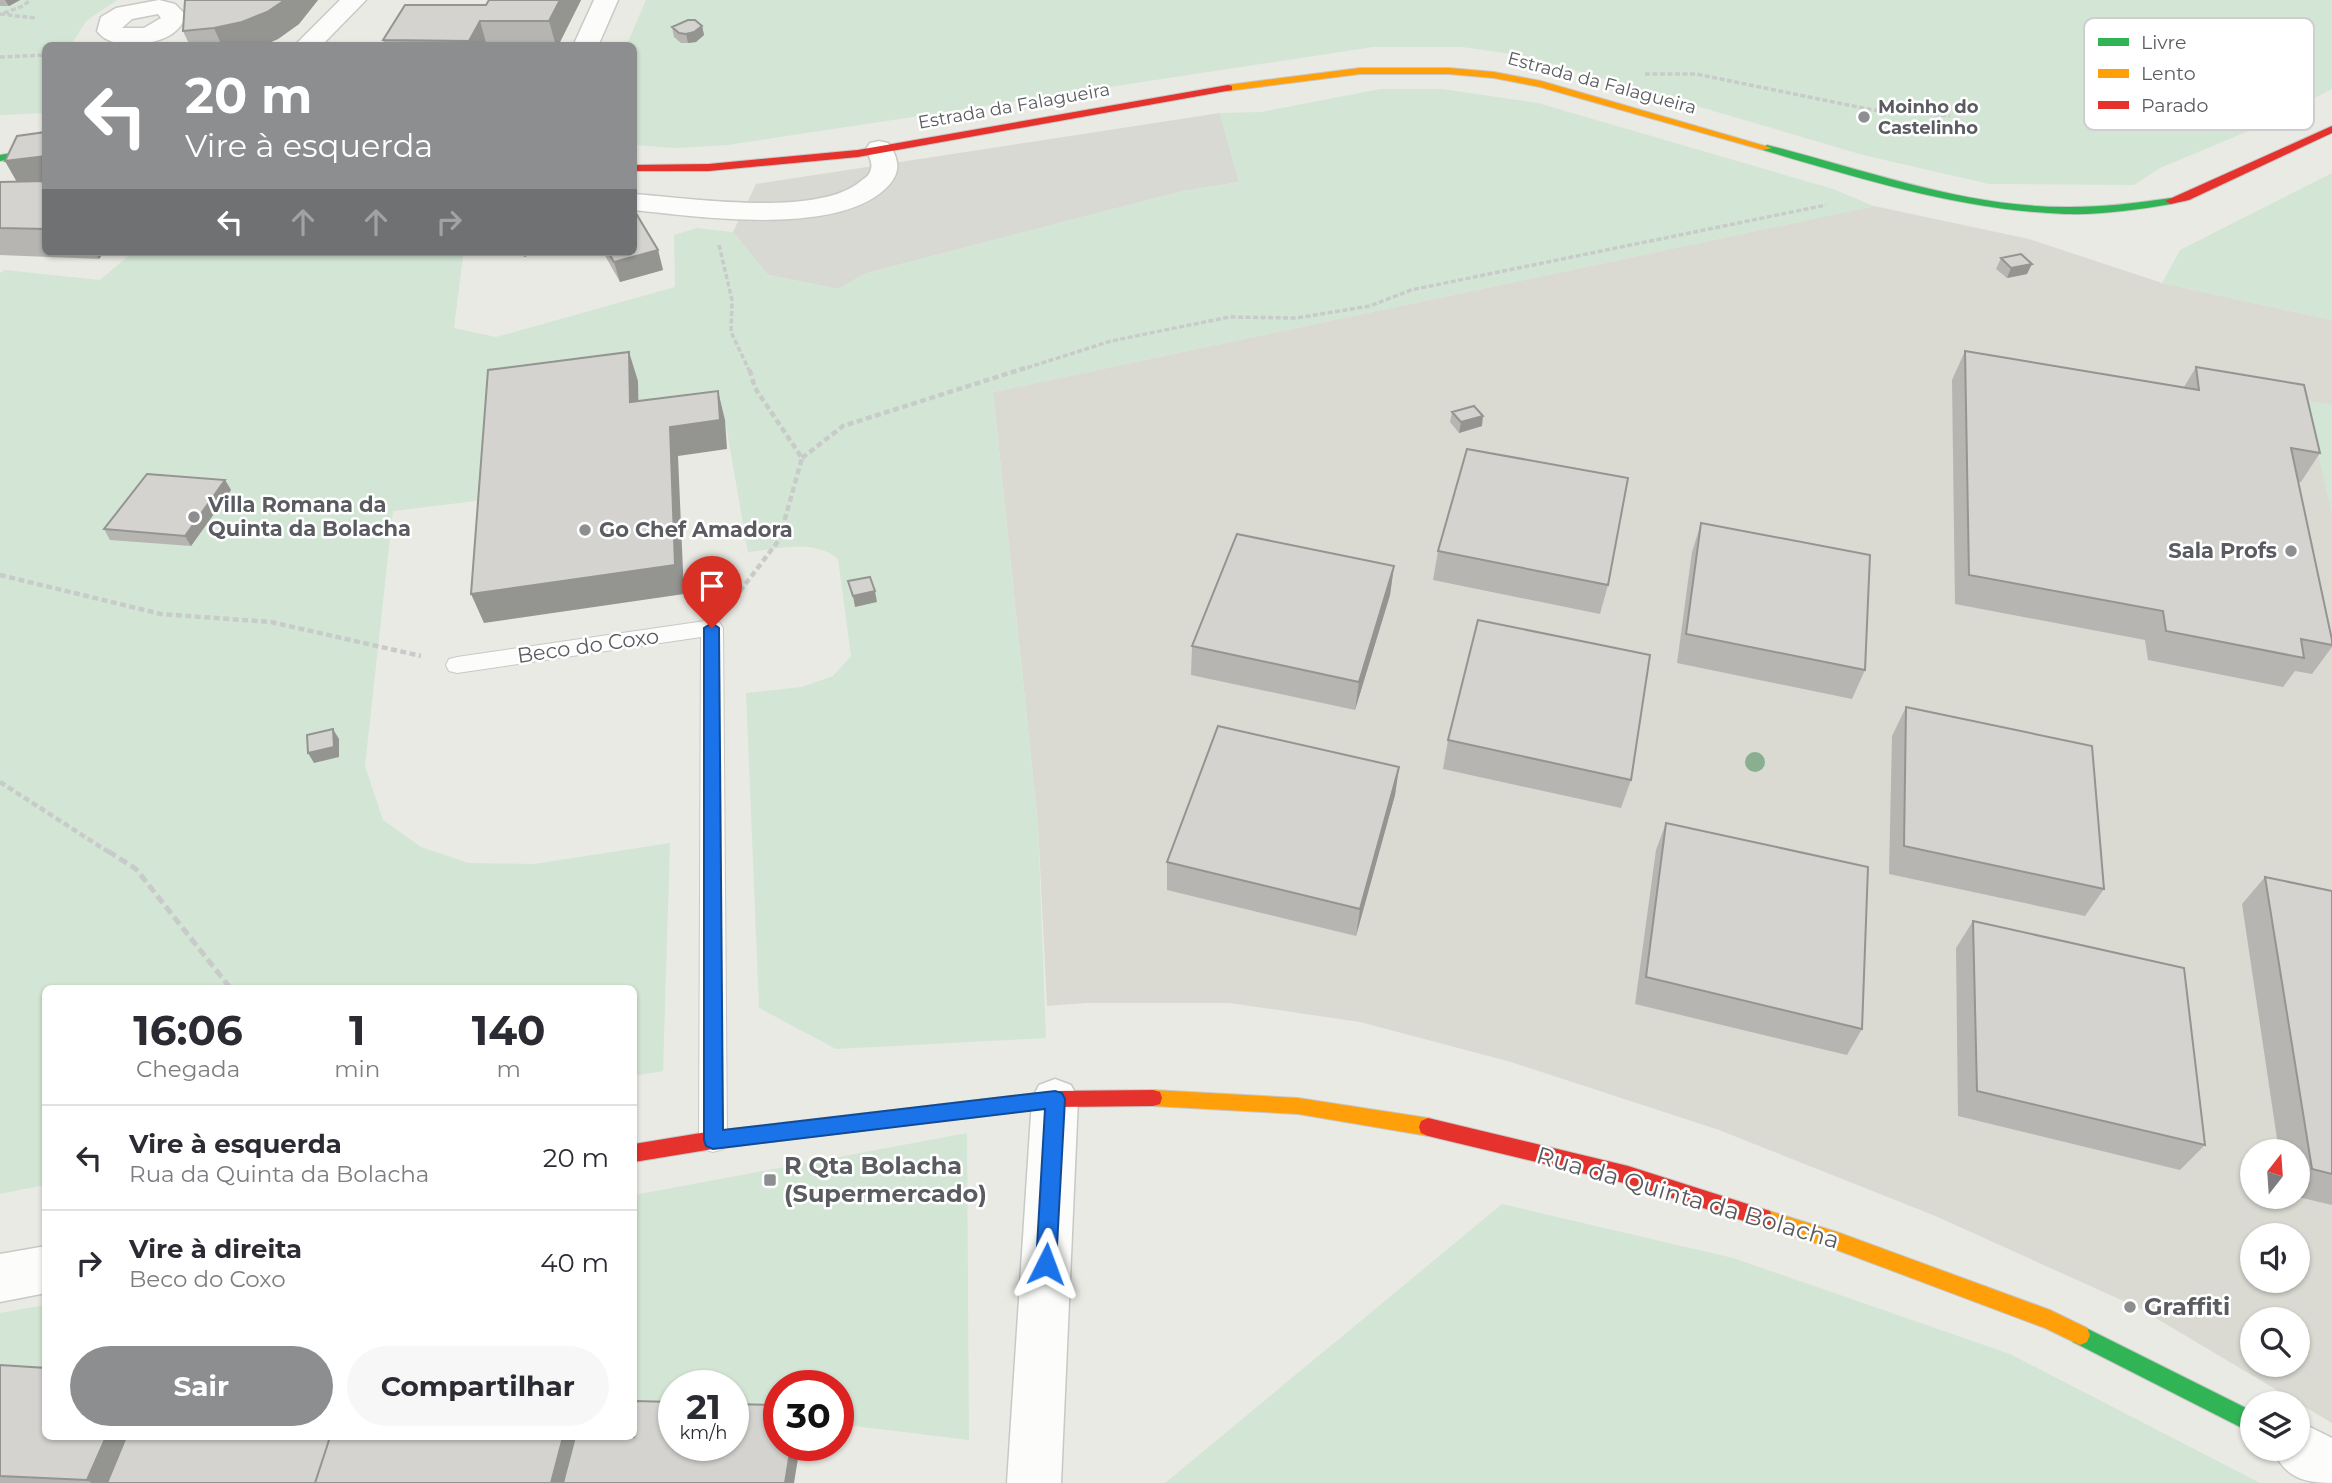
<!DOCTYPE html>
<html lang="pt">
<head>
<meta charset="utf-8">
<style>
  :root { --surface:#fff; --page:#f7f7f7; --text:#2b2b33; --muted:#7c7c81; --line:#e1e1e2; --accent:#8d8e90 }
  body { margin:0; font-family:Montserrat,sans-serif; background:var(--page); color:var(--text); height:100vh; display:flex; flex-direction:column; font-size:26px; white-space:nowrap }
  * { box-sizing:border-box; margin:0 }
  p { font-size:23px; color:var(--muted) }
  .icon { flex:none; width:38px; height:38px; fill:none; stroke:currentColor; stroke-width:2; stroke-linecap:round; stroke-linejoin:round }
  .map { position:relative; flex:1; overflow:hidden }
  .side { position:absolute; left:42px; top:985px; width:595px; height:455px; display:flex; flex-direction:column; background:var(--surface); border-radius:10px; box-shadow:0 2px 5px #0004 }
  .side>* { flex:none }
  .guide { position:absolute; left:42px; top:42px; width:595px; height:214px; border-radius:10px; box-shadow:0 2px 5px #0004; background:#8d8e90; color:#fff; overflow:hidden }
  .needle { width:46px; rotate:17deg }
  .buttons { position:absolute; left:2240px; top:1139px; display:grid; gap:14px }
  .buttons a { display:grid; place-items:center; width:70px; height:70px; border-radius:50%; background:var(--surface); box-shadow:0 2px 5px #0004; font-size:35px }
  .speed { position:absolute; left:658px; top:1370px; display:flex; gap:14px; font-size:35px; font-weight:700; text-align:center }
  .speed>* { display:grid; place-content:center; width:91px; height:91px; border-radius:50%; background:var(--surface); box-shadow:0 2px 5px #0004; line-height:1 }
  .speed small { font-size:18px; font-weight:400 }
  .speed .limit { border:10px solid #d22; background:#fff; color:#111 }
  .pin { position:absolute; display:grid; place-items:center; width:60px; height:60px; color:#fff; margin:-72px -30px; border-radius:50% 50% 50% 0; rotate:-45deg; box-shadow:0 0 7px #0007 }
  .pin .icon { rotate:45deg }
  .me { position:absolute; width:77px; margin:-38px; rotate:3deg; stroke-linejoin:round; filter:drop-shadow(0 0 5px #0008) }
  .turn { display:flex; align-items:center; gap:24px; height:147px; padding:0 28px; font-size:32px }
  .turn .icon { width:91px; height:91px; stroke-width:2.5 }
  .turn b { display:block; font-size:49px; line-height:60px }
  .lanes { display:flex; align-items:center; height:66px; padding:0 28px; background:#0003; justify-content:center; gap:35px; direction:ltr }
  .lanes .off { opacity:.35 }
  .eta { display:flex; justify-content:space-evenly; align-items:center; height:119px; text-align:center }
  .eta b { font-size:42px; font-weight:700; line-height:49px }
  .primary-button { display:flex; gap:14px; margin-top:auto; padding:14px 28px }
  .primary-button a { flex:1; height:80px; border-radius:42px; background:var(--accent); color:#fff; font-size:28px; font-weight:700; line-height:80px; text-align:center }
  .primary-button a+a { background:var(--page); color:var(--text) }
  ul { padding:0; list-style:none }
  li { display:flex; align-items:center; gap:21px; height:105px; padding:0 28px; border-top:2px solid var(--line) }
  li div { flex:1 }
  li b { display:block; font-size:26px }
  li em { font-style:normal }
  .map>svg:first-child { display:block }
</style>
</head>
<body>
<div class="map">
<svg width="2332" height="1483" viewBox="0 0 2332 1483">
  <rect width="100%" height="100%" fill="#eaeae4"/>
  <path fill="#d9d9d4" d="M1220,113L1239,182L1183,191L867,273L838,289L768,275L733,232L756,184Z"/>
  <path fill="#dadad3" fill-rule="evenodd" d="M1874,206L2029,239L2162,283L2332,320V1423L2139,1308L1933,1215L1719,1130L1511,1062L1360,1022L1230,1003H1086L1047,1006L1038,825L993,392ZM2252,1152H2298V1197H2252ZM2252,1236H2298V1281H2252ZM2252,1320H2298V1365H2252Z"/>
  <path fill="#d3e5d4" d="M0,0H117L86,21L71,45L46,46L45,113L0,115Z
    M646,0H2332V89L2258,127L2160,168L2134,185L1989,184L1863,155L1526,56L1462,47H1373L728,145L675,148L634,145V46H626Z
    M1380,89H1442L1538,103L1833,189L1874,206L993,392L1038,825L1046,1038L836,1049L759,1008L746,693L802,687L833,676L851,656L838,559C813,538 778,549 748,552L725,420L639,431L637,381L492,499L393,511L365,766L383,820L421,847L469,863L534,864L670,843L663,1071L634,1076V989H46L45,1185L0,1194V273L5,270L100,280L133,252H386L463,256L454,328L496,337L675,287L674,235L697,228L733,232L768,275L838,289L867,273L1183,191L1239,182L1220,113L1261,112Z
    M2332,173V320L2162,283L2180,250Z
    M2305,400L2332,405V514Z
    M967,1133L969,1440L838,1424V1386H779V1419L733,1418V1386H674V1416L634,1415V1195Z
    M1502,1204L1733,1258L2010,1354L2260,1483H1165Z
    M45,1305V1392L0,1389V1313Z"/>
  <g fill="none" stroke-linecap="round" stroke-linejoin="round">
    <defs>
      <path id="lane" d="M712,620L720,623L723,628L727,1140L723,1149L713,1152L703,1149L699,1140L701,637L457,673L449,671L446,665L449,659L457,657Z"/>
      <path id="street" d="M159,0L175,4L187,16C183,23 179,29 172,34C154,46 111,51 97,31L101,17L116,8ZM158,14L161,18L144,28H122L132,19Z
        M340,0H366L321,46H294Z
        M594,0H618L598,46H573Z
        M879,141L888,143C901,161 901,175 884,190C832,236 700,217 634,210V194C689,198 819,218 861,181C865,178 870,175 871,169C873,162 868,155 866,149L870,143Z
        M1055,1079L1071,1085L1078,1099L1061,1483H1007L1032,1099L1039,1085Z
        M46,1246V1293L0,1302V1254Z
        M2298,1421L2332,1438V1483C2303,1483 2284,1477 2273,1449H2298Z"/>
      <path id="fast" d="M1767,145C1866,170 1966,208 2070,207C2104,207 2137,203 2171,198L2177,201L2171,204C2136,210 2101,215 2065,214C1961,210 1862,179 1763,150L1762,148Z
        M46,147V153L0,161V155Z
        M2080,1325L2252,1411V1433L2073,1342L2070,1335L2073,1328Z"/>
      <path id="slow" d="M1360,68H1449L1494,72L1541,81L1772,148L1763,150L1540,87L1494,78L1449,74H1360L1228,91L1223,88L1228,85Z
        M1153,1090L1298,1098L1428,1118L1435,1121L1437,1127L1435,1133L1428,1136L1298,1114L1153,1106L1146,1104L1144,1098L1146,1092Z
        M1763,1209L1837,1232L2050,1310L2087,1328L2090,1335L2087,1342L2080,1345L2045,1328L1837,1250L1763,1227L1756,1225L1753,1218L1756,1211Z"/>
      <path id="jam" d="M1228,85L1232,86V90L858,157L709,171H634V165L709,164L858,150Z
        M2332,126V133L2189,200L2171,204L2165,201Z
        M1153,1090L1160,1092L1162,1098L1160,1104L1153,1106L1055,1107L713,1149L634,1162V1144L713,1131L1055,1091Z
        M1428,1118L1628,1166L1763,1209L1770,1211L1773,1218L1770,1225L1763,1227L1628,1184L1428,1136L1421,1133L1419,1127L1421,1121Z"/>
    </defs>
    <use href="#lane" stroke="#c8c8c6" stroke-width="2"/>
    <use href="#street" stroke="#c8c8c6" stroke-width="3"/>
    <use href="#fast" stroke="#c7c7c6" stroke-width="2"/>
    <use href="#slow" stroke="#c7c7c6" stroke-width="2"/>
    <use href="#jam" stroke="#c7c7c6" stroke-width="2"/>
    <path stroke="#c8cbca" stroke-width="3.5" stroke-dasharray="5 2.5" stroke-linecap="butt" d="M4,13L23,6L30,0
      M0,14L36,18
      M0,57L46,55
      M1645,74H1696L1873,110L1950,116
      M719,245L732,300L731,332L749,370
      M1020,370L1111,341L1229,317L1296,318L1370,306L1411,290L1826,205"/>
    <path stroke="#c8cbca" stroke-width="4.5" stroke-dasharray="6 3.5" stroke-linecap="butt" d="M802,458L843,426L1025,368
      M0,575L161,614L271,622L421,656
      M734,599L779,540L802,458L755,388L749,368
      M0,782L110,853"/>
    <path stroke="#c8cbca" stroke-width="5" stroke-dasharray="9 4.5" stroke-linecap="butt" d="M108,851L136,869L231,989"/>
    <use href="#lane" fill="#fcfcfb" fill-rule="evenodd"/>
    <use href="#street" fill="#fcfcfb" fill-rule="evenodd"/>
    <use href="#fast" fill="#30b455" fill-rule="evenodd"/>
    <use href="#slow" fill="#ff9f0a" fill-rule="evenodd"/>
    <use href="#jam" fill="#e5322d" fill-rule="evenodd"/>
  </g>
  <circle fill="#8aaf90" cx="1755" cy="762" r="10"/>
  <path fill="#b6b5b2" d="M0,0H20L9,6H0Z
    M185,0H318L299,24L278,39L262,46H190L183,31Z
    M581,0L558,46H385L383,40L486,5Z
    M702,26L704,35L696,42L688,43H681L674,37L672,27Z
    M46,132V252H104L99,259L0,255V182H17L5,161Z
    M658,250L663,270L620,282L603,252Z
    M2001,258L2027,274L2007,278L1996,269Z
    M1965,351L2184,387L2196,367L2320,453L2301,482H2298L2332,640V647L2312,674L2295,671L2283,687L2148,660L2145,640L1955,604L1952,380Z
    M1452,412L1482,426L1459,433L1450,422Z
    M225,480L231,490L191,546L110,540L104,529Z
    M1701,523L1865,670L1852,699L1677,663L1692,552Z
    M1438,551L1608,585L1600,614L1433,580Z
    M1394,566L1390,595L1355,710L1191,675L1192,646Z
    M1906,707L2104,889L2085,916L1889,874L1892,736Z
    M1448,740L1631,780L1621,808L1443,769Z
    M1399,767L1395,795L1356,936L1167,890V862Z
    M1666,823L1862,1029L1847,1055L1635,1004L1656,850Z
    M2265,877L2332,891V1205L2298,1197V1152H2279L2242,904Z
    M1973,921L2205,1145L2180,1170L1958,1116L1956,948Z
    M0,1365L46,1437L794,1483H0Z"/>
  <path fill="#949491" d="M5,0H20L9,6Z
    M285,0H318L299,24L278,39L262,46H222L214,28Z
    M560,0H581L558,46H556L549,21Z
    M480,21L487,46H470L469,41Z
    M702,26L704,35L696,42L688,43L686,34Z
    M46,156V186L21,189L5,161Z
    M658,250L663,270L620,282L614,262Z
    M95,252H104L99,259Z
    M523,252H541L524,257Z
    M2032,264L2027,274L2007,278L2011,268Z
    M629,352L638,381L639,431L630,402Z
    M718,391L725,420L727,449L678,456L684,594L484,623L471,594L670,427Z
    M1483,416L1482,426L1459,433L1461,422Z
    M225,480L231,490L191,546L185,536Z
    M1394,566L1390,595L1355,710L1359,682Z
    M875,591L877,602L855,607L853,596Z
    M333,729L339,739V757L314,763L308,753Z
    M1399,767L1395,795L1356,936L1360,909Z
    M106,1437H151L132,1483H92L87,1480Z
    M563,1437H590L578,1483H551Z
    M791,1446H800L794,1483H785Z"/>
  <path fill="#d4d3cf" stroke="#949491" stroke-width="2" d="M185,0H285L267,12L242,22L214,28L183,31Z
    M489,0H560L549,21H480L469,41L383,40L405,5H486Z
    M688,20H695L702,26L694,32L686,34L679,33L672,27Z
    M46,132V156L5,161L17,136Z
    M46,181V229L0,228V182Z
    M634,210L658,250L614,262L608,252H634Z
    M2021,254L2032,264L2011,268L2001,258Z
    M1965,351L2199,390L2196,367L2304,385L2320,453L2291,448L2332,640V645L2301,639L2304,658L2166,631L2163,611L1969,575Z
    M629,352L630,402L718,391L720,420L670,427L675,565L471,594L488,370Z
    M1474,406L1483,416L1461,422L1452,412Z
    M1467,449L1628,478L1608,585L1438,551Z
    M147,474L225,480L185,536L104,529Z
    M1701,523L1870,555L1865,670L1686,634Z
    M1237,534L1394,566L1359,682L1192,646Z
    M870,577L875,591L853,596L848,581Z
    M1478,620L1650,655L1631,780L1448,740Z
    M1906,707L2092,746L2104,889L1904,846Z
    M1218,726L1399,767L1360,909L1167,862Z
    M333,729L334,747L308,753L307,735Z
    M1666,823L1868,867L1862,1029L1646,977Z
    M2265,877L2332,891V1174L2312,1169Z
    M1973,921L2184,968L2205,1145L1977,1091Z
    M0,1365L46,1368V1437H106L87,1480L0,1476Z
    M634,1401L674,1402V1446H733V1404L779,1405V1446H791L785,1483H563L575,1437H634Z
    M126,1437H330L315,1483H107Z
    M330,1437H563L551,1483H315Z"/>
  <path fill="#1a73e8" stroke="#114b97" stroke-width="2" d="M712,623L719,628L723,1130L1055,1091L1062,1093L1065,1099L1056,1264L1053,1270L1046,1273L1039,1270L1036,1264L1045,1109L713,1149L706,1146L704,1140V628Z"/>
  <g fill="#8d8e90" stroke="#fff" stroke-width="2.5">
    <circle cx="1864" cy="117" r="7"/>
    <circle cx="194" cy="517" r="7"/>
    <circle cx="585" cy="530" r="7"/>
    <circle cx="2291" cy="551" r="7"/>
    <rect x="763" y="1173" width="14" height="14" rx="3.5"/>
    <circle cx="2130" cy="1307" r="7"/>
  </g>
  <g text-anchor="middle" stroke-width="5" stroke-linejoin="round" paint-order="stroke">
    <g font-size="18" fill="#5b5c62" stroke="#fff">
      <text transform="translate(1602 83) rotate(15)" y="6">Estrada da Falagueira</text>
      <text transform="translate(1014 106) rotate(-10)" y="6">Estrada da Falagueira</text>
    </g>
    <g font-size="18" font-weight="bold" fill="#5b5c62" stroke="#fff" text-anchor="start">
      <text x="1878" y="113">Moinho do<tspan x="1878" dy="21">Castelinho</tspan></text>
    </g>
    <g font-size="21" font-weight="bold" fill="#5b5c62" stroke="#fff" text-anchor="start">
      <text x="208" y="512">Villa Romana da<tspan x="208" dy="24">Quinta da Bolacha</tspan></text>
      <text x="599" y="537">Go Chef Amadora</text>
      <text x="2277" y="558" text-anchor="end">Sala Profs</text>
    </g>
    <g font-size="21" fill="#5b5c62" stroke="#fff">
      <text transform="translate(588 646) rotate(-8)" y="7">Beco do Coxo</text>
    </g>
    <g font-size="24" font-weight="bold" fill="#5b5c62" stroke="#fff" text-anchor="start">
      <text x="784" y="1174">R Qta Bolacha<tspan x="784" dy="28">(Supermercado)</tspan></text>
      <text x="2144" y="1315">Graffiti</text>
    </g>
    <g font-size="24" fill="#5b5c62" stroke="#fff">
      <text transform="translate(1688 1198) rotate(16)" y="8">Rua da Quinta da Bolacha</text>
    </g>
  </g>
  <rect x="2084" y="18" width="230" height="112" rx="10" fill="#fff" stroke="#ceced0" stroke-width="2"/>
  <rect x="2098" y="38" width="31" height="8" fill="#30b455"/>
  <rect x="2098" y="69" width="31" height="9" fill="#ff9f0a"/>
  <rect x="2098" y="101" width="31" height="8" fill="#e5322d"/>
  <g font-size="19" fill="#5b5c62">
    <text x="2141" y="49">Livre</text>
    <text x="2141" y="80">Lento</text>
    <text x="2141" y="112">Parado</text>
  </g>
</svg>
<div class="buttons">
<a><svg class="needle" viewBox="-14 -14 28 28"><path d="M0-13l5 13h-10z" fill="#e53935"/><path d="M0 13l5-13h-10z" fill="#7c7c81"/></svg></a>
<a><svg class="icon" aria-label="sound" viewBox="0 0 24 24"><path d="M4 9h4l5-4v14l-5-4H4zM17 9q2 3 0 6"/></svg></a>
<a><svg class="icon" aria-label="search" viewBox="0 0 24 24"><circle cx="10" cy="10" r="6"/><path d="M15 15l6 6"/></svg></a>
<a><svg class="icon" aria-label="layers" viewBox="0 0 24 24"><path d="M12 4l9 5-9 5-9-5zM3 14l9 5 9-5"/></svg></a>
</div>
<div class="speed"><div>21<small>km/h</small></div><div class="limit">30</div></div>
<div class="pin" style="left:712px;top:628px;background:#d93025"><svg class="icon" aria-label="arrive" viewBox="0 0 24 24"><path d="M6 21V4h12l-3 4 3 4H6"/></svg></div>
<svg class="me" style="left:1046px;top:1264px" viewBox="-20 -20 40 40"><path d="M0-17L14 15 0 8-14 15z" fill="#1a73e8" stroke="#fff" stroke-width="4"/></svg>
<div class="guide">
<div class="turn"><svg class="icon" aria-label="left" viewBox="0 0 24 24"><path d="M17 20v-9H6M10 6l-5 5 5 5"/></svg><div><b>20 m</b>Vire à esquerda</div></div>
<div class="lanes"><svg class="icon" aria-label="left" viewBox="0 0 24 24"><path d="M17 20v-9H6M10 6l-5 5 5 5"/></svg><svg class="icon off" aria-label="ahead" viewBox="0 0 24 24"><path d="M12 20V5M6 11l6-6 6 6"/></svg><svg class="icon off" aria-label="ahead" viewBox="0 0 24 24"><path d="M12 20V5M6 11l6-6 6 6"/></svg><svg class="icon off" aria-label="right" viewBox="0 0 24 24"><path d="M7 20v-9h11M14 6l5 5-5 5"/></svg></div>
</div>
<section class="side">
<div class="eta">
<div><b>16:06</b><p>Chegada</p></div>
<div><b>1</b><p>min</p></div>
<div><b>140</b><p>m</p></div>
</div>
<ul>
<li><svg class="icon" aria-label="left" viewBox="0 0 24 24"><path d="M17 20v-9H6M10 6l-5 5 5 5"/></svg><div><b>Vire à esquerda</b><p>Rua da Quinta da Bolacha</p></div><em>20 m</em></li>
<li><svg class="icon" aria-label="right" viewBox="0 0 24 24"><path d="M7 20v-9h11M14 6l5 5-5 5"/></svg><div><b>Vire à direita</b><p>Beco do Coxo</p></div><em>40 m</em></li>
</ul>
<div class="primary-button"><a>Sair</a><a>Compartilhar</a></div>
</section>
</div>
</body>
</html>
